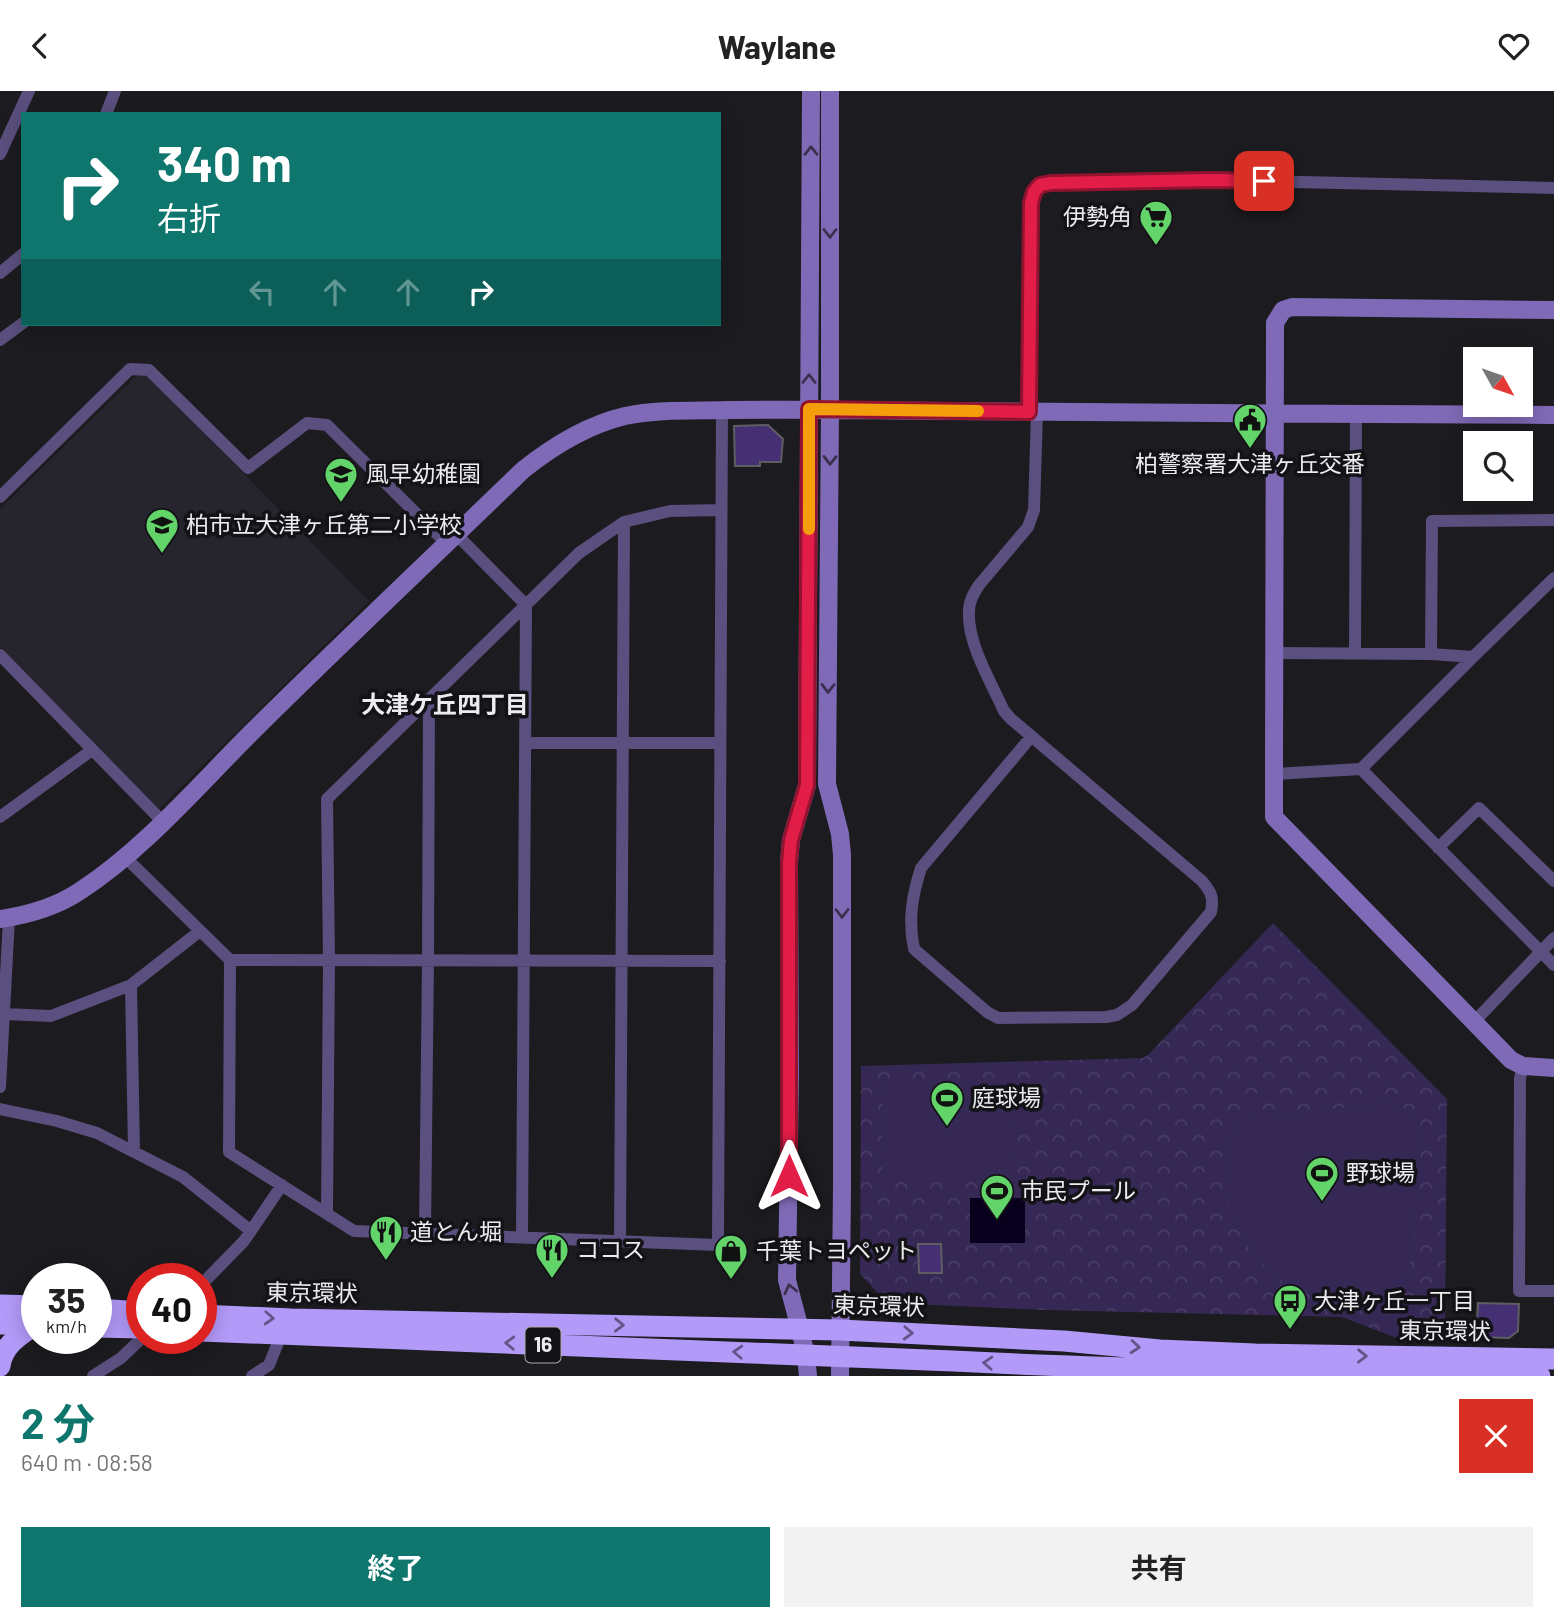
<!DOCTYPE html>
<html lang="ja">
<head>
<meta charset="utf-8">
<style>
  :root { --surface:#fff; --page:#f2f2f2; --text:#222; --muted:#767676; --accent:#0f766e }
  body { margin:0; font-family:Barlow,"Noto Sans JP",sans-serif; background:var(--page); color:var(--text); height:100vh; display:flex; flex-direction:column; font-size:26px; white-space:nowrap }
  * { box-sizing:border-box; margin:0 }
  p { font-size:23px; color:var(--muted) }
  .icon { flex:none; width:38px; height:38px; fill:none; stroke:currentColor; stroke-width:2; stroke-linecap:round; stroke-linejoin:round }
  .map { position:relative; height:1285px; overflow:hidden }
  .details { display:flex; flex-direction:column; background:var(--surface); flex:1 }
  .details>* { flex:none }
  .hud { position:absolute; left:21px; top:21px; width:700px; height:214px; border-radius:0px; box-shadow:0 4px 18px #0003; background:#0f766e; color:#fff; overflow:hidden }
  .needle { width:46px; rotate:130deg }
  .fabs { position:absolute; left:1463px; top:256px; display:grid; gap:14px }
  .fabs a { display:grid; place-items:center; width:70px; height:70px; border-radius:0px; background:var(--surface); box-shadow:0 4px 18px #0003; font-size:35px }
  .speed { position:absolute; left:21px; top:1172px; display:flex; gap:14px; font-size:35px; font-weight:700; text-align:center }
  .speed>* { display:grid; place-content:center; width:91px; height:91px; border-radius:50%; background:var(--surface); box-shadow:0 4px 18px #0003; line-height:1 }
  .speed small { font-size:18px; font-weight:400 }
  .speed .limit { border:10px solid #d22; background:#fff; color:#111 }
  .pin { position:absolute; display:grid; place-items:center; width:60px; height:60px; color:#fff; margin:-30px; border-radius:14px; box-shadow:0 4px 10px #0006 }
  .me { position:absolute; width:77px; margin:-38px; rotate:0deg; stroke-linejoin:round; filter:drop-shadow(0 0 5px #0008) }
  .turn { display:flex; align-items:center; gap:24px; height:147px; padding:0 21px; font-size:32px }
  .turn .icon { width:91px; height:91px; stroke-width:2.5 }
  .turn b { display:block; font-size:49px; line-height:60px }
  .lanes { display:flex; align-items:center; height:66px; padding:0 21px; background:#0003; justify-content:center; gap:35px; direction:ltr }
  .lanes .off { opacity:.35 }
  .round { display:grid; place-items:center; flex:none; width:74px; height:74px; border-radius:0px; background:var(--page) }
  .summary { display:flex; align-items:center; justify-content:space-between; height:119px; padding:0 21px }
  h1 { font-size:42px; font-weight:700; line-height:52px; color:var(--accent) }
  .primary-button { display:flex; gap:14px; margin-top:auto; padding:14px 21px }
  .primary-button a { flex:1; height:80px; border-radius:0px; background:var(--accent); color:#fff; font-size:28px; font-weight:700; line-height:80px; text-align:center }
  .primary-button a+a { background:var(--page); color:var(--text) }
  header { display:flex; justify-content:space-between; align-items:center; height:91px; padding:0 21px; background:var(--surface); font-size:32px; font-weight:700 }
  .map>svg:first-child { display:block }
</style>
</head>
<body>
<header><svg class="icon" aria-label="back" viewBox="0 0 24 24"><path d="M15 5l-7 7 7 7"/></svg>Waylane<svg class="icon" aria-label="heart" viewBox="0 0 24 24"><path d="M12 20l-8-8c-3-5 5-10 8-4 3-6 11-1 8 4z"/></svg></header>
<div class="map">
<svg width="1554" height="1285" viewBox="0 0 1554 1285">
  <defs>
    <pattern id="park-crowns" width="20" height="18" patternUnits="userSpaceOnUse" patternTransform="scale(1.75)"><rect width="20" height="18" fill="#352855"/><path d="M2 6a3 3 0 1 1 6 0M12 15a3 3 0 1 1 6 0" fill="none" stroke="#493d66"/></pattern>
  </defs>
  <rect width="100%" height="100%" fill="#1c1b1f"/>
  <path fill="#26242d" d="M137,284L148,285L369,510L159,718L0,555V418Z"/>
  <path fill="url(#park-crowns)" d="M1273,832L1447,1008L1445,1249L1399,1248L1342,1226L1044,1219L887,1212L860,1183L861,975L1143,967L1149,963Z"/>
  <path fill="#352855" d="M883,992H1012V1083H882Z
    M1383,1012C1396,1014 1414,1017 1420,1031C1424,1044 1420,1072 1418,1086C1415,1124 1414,1163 1405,1200C1394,1209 1372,1208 1358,1209C1339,1210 1308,1205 1291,1196C1269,1183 1249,1160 1237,1137C1227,1117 1218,1058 1232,1039C1237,1031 1246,1029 1255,1027Z"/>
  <path fill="#08001c" d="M970,1107H1025V1152H970Z"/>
  <path fill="#453073" stroke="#5e5d62" stroke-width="2" d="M768,334L783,348L781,371H760V375H735L734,335Z
    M918,1153H941L942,1182H919Z
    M1478,1212L1519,1213L1518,1240L1509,1247L1476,1246Z"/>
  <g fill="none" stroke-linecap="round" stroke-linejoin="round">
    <path stroke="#5a4f7e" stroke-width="12" d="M106,23L115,0
      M0,63L29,0
      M0,182L23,163
      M0,249L23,232
      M1029,321L1031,112L1034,101L1039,94L1051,92L1211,89L1554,97
      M0,406L130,278L149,279L248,377L307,332L327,334L446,452
      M456,443L526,514L522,1146
      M1274,562L1431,563L1473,566L1554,487
      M1355,563L1356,323
      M1431,563L1432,430L1554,429
      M0,564L163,731
      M1031,646L921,777C912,805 908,829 914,858L987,921L998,927L1106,926L1117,924L1132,914L1211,821C1214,806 1211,801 1202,790L1011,628L1004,620C991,591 967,552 969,520C969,510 974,502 979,494L1028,436L1034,419L1037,321
      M525,652H720
      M1361,678L1554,874
      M1274,683L1361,678L1473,566
      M0,726L92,659
      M1438,757L1479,717L1554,790
      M125,766L230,869L720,870
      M230,869L229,1061L354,1140L718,1154L722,319
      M131,894L134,1061
      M4,923L51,925L131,894L200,840
      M1474,931L1554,847
      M1523,975L1520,987L1519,1200H1554
      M0,996L9,827
      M0,1018L57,1030L97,1042L183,1086L251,1140
      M327,1121L329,869L327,708L579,462L624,431L670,420L721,419
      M425,1142L428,869L429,609
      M620,1149L624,431
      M201,1194L244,1150L282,1094
      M93,1285L121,1267L142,1247
      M252,1285L269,1274L281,1244"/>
    <path stroke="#7f6ab7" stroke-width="18" d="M830,0V319L827,693L840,743L842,764V1096L840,1285
      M1554,219L1292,216L1283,219L1275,232L1274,683V726L1511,969L1523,975L1554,977
      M0,828C28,824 56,816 80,800C147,756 201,691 259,634C346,548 435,464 523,379C553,355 587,334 625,325C659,318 695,320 730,319C800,318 871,319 941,320C1145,322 1350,323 1554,324
      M808,1285L806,1265L800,1238L787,1189L790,982L789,771L791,749L807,694L811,0"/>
    <path stroke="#b29af9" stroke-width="21" d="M0,1214L37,1215
      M96,1218L142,1221
      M201,1224L291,1228L840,1239L1064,1250L1160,1259L1255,1263L1554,1268
      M0,1233L36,1234
      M96,1236L142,1237
      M201,1240L953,1270C1149,1280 1344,1282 1540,1285
      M0,1275C3,1254 19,1245 35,1234"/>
  </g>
  <defs><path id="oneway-chevron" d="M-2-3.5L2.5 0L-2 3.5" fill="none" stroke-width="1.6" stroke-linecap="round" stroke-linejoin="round" transform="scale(1.75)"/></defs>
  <g stroke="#39314e">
    <use href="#oneway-chevron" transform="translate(811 60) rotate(-90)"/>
    <use href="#oneway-chevron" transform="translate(830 142) rotate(90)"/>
    <use href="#oneway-chevron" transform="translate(809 288) rotate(-90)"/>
    <use href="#oneway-chevron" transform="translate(830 369) rotate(91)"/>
    <use href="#oneway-chevron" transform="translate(828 597) rotate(91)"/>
    <use href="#oneway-chevron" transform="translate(842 822) rotate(90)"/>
    <use href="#oneway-chevron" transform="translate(790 1198) rotate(-103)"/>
  </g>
  <g stroke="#625688">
    <use href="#oneway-chevron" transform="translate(269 1227) rotate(3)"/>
    <use href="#oneway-chevron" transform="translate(619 1234) rotate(1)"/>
    <use href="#oneway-chevron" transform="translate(908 1242) rotate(2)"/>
    <use href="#oneway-chevron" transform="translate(510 1252) rotate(-178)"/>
    <use href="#oneway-chevron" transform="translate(1135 1256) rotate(5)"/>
    <use href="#oneway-chevron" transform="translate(738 1261) rotate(-177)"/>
    <use href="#oneway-chevron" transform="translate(1362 1265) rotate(1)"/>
    <use href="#oneway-chevron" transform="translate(988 1272) rotate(-177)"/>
  </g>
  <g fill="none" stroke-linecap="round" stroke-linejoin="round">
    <defs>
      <path id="route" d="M789,1085V771L791,749L807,694L809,318L1029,321L1031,112L1034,101L1040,94L1051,92L1211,89L1264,90"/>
    </defs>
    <use href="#route" stroke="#92132f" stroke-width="18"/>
    <use href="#route" stroke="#e11d48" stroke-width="12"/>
    <path stroke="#f59e0b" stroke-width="12" d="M809,438V318L978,320"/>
  </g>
  <defs>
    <symbol id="supermarket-pin" viewBox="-11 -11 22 30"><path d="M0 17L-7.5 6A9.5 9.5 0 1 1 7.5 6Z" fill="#62d469" stroke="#131216"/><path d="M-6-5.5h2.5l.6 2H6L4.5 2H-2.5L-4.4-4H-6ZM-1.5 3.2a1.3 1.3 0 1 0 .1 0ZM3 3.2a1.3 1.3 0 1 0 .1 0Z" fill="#111"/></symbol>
    <symbol id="civic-pin" viewBox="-11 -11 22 30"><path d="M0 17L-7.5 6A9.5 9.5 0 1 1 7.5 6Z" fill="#62d469" stroke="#131216"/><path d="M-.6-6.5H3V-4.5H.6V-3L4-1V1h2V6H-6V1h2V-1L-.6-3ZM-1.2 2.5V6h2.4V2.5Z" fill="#111"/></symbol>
    <symbol id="school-pin" viewBox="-11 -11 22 30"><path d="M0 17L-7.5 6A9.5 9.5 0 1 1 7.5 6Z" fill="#62d469" stroke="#131216"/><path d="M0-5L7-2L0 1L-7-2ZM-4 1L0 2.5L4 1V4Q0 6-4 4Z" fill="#111"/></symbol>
    <symbol id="stadium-pin" viewBox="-11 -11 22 30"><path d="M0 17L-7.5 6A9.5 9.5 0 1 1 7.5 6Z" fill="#62d469" stroke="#131216"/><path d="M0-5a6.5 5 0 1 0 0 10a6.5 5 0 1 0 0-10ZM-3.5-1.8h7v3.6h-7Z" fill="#111"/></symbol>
    <symbol id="restaurant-pin" viewBox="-11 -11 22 30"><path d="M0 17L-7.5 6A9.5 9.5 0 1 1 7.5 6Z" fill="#62d469" stroke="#131216"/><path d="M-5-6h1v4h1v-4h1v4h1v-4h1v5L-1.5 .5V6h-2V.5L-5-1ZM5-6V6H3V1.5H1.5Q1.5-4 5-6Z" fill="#111"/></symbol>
    <symbol id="shop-pin" viewBox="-11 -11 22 30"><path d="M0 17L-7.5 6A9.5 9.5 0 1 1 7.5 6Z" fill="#62d469" stroke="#131216"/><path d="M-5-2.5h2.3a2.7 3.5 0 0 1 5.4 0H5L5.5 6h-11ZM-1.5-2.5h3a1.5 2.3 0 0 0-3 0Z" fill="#111"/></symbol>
    <symbol id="bus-pin" viewBox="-11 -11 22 30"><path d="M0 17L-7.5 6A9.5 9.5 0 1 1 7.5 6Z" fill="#62d469" stroke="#131216"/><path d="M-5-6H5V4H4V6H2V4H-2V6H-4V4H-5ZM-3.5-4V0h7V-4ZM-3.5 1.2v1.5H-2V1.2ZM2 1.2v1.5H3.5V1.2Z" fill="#111"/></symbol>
  </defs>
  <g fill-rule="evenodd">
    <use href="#supermarket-pin" x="1137" y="107" width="38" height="52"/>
    <use href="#civic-pin" x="1231" y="310" width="38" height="52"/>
    <use href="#school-pin" x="322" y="364" width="38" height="52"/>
    <use href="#school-pin" x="143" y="415" width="38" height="52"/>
    <use href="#stadium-pin" x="928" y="988" width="38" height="52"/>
    <use href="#stadium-pin" x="1303" y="1063" width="38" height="52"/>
    <use href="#stadium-pin" x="978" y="1081" width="38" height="52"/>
    <use href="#restaurant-pin" x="367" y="1122" width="38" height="52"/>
    <use href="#restaurant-pin" x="533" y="1140" width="38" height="52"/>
    <use href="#shop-pin" x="712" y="1141" width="38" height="52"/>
    <use href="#bus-pin" x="1271" y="1191" width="38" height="52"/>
  </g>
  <g text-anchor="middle" stroke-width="7" stroke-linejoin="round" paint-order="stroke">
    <rect fill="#131216" stroke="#abaaad" stroke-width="2" x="525.5" y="1236.5" width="35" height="35" rx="5"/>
    <g font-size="21" font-weight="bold" fill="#ecebee">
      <text x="543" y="1261">16</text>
    </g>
    <g font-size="23" fill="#ecebee" stroke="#131216" text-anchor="start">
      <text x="1132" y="134" text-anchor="end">伊勢角</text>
      <text x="1250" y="381" text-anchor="middle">柏警察署大津ヶ丘交番</text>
      <text x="366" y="391">風早幼稚園</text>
      <text x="186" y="442">柏市立大津ヶ丘第二小学校</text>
      <text x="972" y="1015">庭球場</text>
      <text x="1346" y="1090">野球場</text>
      <text x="1021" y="1108">市民プール</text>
      <text x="410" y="1149">道とん堀</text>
      <text x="576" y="1167">ココス</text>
      <text x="756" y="1168">千葉トヨペット</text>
      <text x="1314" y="1218">大津ヶ丘一丁目</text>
    </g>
    <g font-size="23" fill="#ecebee" stroke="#131216">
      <text transform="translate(312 1202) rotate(1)" y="8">東京環状</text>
      <text transform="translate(879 1215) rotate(2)" y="8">東京環状</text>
      <text transform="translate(1445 1240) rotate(1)" y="8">東京環状</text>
    </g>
    <g font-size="24" font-weight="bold" fill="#ecebee" stroke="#131216">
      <text x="445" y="622">大津ケ丘四丁目</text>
    </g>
  </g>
</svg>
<div class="fabs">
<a><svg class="needle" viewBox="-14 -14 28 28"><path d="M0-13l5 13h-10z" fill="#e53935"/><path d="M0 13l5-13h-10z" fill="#767676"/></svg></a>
<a><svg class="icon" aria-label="search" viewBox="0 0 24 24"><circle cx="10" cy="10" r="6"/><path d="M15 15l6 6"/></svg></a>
</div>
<div class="speed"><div>35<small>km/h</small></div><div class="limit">40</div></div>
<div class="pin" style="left:1264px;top:90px;background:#d93025"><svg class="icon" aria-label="arrive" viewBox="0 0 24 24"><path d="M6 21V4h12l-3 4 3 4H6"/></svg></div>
<svg class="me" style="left:789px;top:1085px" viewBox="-20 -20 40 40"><path d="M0-17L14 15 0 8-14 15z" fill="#e11d48" stroke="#fff" stroke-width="4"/></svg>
<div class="hud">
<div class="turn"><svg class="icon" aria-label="right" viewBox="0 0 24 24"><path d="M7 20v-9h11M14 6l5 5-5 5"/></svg><div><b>340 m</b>右折</div></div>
<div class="lanes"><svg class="icon off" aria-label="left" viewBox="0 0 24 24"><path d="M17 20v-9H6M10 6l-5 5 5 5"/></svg><svg class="icon off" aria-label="ahead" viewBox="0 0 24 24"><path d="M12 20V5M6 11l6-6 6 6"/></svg><svg class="icon off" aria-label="ahead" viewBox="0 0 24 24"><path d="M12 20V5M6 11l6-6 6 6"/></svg><svg class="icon" aria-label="right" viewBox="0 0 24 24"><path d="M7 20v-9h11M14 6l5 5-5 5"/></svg></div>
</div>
</div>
<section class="details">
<div class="summary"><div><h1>2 分</h1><p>640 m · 08:58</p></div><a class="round" style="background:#d93025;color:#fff"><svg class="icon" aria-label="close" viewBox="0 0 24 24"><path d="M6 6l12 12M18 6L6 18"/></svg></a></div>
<div class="primary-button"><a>終了</a><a>共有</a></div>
</section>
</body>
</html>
